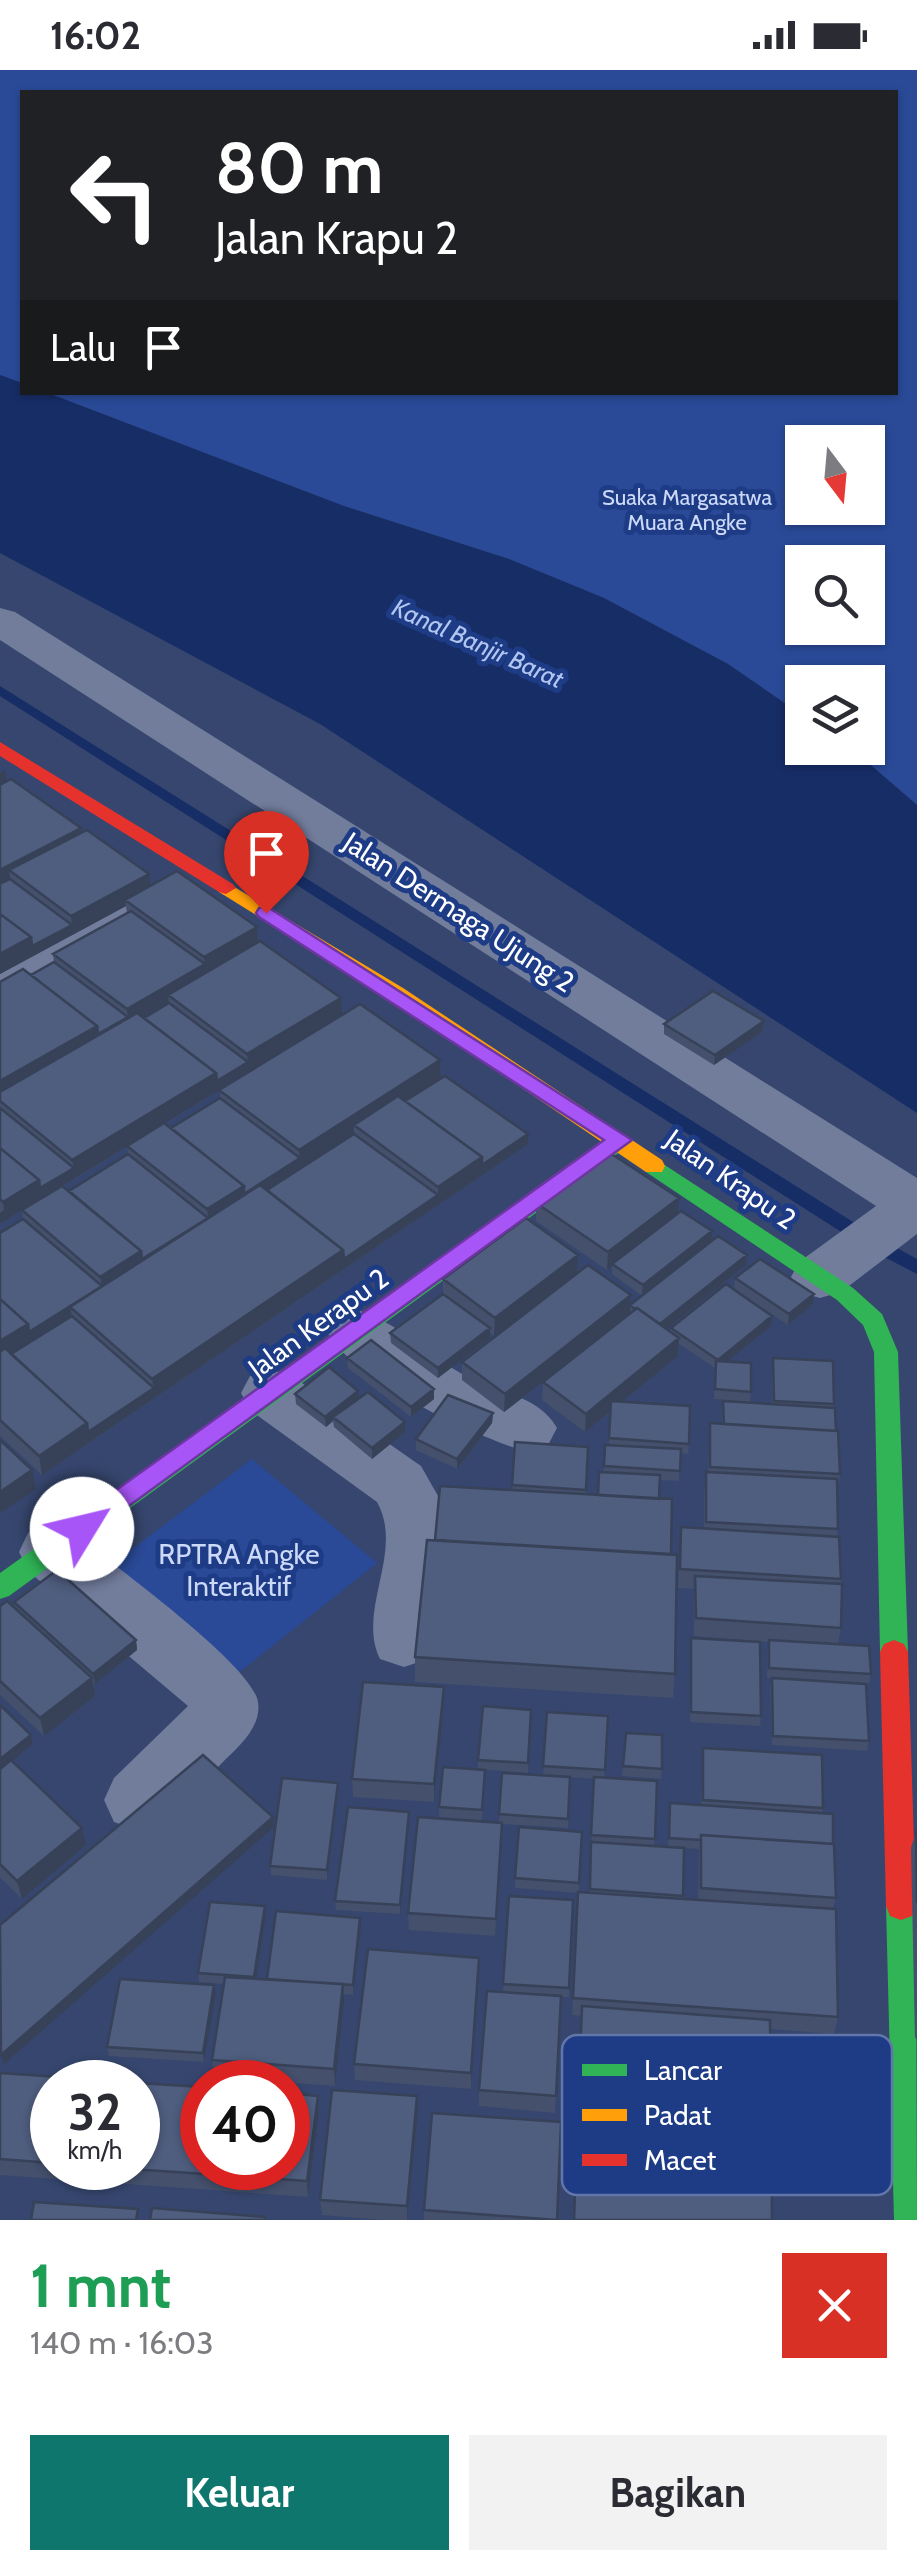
<!DOCTYPE html>
<html lang="id">
<head>
<meta charset="utf-8">
<style>
  :root { --surface:#fff; --page:#f2f2f3; --text:#2b2b33; --muted:#7c7c81; --accent:#0f766e }
  body { margin:0; font-family:Cabin,sans-serif; background:var(--page); color:var(--text); height:100vh; display:flex; flex-direction:column; font-size:38px; white-space:nowrap }
  * { box-sizing:border-box; margin:0 }
  p { font-size:32px; color:var(--muted) }
  .icon { flex:none; width:55px; height:55px; fill:none; stroke:currentColor; stroke-width:2; stroke-linecap:round; stroke-linejoin:round }
  .map { position:relative; height:2150px; overflow:hidden }
  .panel { display:flex; flex-direction:column; background:var(--surface); flex:1 }
  .panel>* { flex:none }
  .guide { position:absolute; left:20px; top:20px; width:878px; height:305px; border-radius:0px; box-shadow:0 2px 8px #0004; background:#202124; color:#fff; overflow:hidden }
  .needle { width:65px; rotate:164deg }
  .fabs { position:absolute; left:785px; top:355px; display:grid; gap:20px }
  .fabs a { display:grid; place-items:center; width:100px; height:100px; border-radius:0px; background:var(--surface); box-shadow:0 2px 8px #0004; font-size:50px }
  .speed { position:absolute; left:30px; top:1990px; display:flex; gap:20px; font-size:50px; font-weight:700; text-align:center }
  .speed>* { display:grid; place-content:center; width:130px; height:130px; border-radius:50%; background:var(--surface); box-shadow:0 2px 8px #0004; line-height:1 }
  .speed small { font-size:25px; font-weight:400 }
  .speed .limit { border:15px solid #d22; background:#fff; color:#111 }
  .pin { position:absolute; display:grid; place-items:center; width:85px; height:85px; color:#fff; margin:-102px -42px; border-radius:50% 50% 50% 0; rotate:-45deg; box-shadow:0 0 10px #0007 }
  .pin .icon { rotate:45deg }
  .me { position:absolute; width:110px; margin:-55px; rotate:54deg; stroke-linejoin:round; filter:drop-shadow(0 0 8px #0008) }
  .turn { display:flex; align-items:center; gap:35px; height:210px; padding:0 30px; font-size:45px }
  .turn .icon { width:130px; height:130px; stroke-width:2.5 }
  .turn b { display:block; font-size:70px; line-height:85px }
  .then { display:flex; align-items:center; height:95px; padding:0 30px; background:#0003; gap:20px; font-size:38px }
  .round { display:grid; place-items:center; flex:none; width:105px; height:105px; border-radius:0px; background:var(--page) }
  .headline { display:flex; align-items:center; justify-content:space-between; height:170px; padding:0 30px }
  h1 { font-size:60px; font-weight:700; line-height:75px; color:#1e9e55 }
  .primary-button { display:flex; gap:20px; margin-top:auto; padding:20px 30px }
  .primary-button a { flex:1; height:115px; border-radius:0px; background:var(--accent); color:#fff; font-size:40px; font-weight:700; line-height:115px; text-align:center }
  .primary-button a+a { background:var(--page); color:var(--text) }
  .status { display:flex; justify-content:space-between; align-items:center; height:70px; padding:0 50px; background:var(--surface); direction:ltr }
  .status svg { height:28px; fill:currentColor }
  .map>svg:first-child { display:block }
</style>
</head>
<body>
<div class="status"><b>16:02</b><svg viewBox="0 0 49 12"><path d="M0 12V9h3v3zM5 12V6h3v6zM10 12V3h3v9zM15 12V0h3v12zM26 1h20v11H26zM47 4h2v5h-2z"/></svg></div>
<div class="map">
<svg width="917" height="2150" viewBox="0 0 917 2150">
  <rect width="100%" height="100%" fill="#36466e"/>
  <path fill="#2a4a98" fill-rule="evenodd" d="M0,0H917V735L851,678H868V612H802V645L728,594L604,528L509,489L344,436L48,323L895,322V22H22V313L0,305ZM802,372H868V438H802ZM802,492H868V558H802Z
    M252,1389L377,1493L232,1608L103,1501Z"/>
  <path fill="#172d66" d="M0,305L22,313V322L48,323L344,436L509,489L604,528L728,594L802,645V678H851L917,735V1043L320,654L0,483Z"/>
  <g fill="none" stroke-linecap="round" stroke-linejoin="round">
    <path fill="#172d66" fill-rule="evenodd" d="M0,616L877,1167L917,1189V1204L865,1177L0,626Z"/>
    <path fill="#727d9c" fill-rule="evenodd" d="M0,538L15,542L917,1108V1164L841,1222L820,1228L799,1222L791,1207L799,1192L876,1136L0,570Z
      M119,832L137,837L144,848L137,859L18,929L0,934V895L101,837Z
      M357,1240C398,1252 427,1285 464,1305C495,1321 540,1326 557,1358L548,1375L526,1382C472,1364 355,1312 327,1262L336,1246Z
      M271,1300L292,1306L421,1396L446,1440L451,1472L437,1569L428,1589L404,1597L380,1589C356,1540 405,1482 377,1432L250,1340L241,1323L250,1306Z
      M51,1456L74,1463C109,1492 252,1594 258,1632C262,1658 237,1678 220,1695C195,1721 173,1749 139,1761L114,1752L104,1730L114,1708L188,1636L28,1501L19,1482L28,1463Z"/>
    <path fill="#30b455" fill-rule="evenodd" d="M620,1062L631,1070L628,1076L9,1526L0,1529V1503Z
      M654,1088L853,1218L882,1244L898,1282L908,1582L904,1590L894,1594L884,1590L880,1582L874,1282L863,1255L837,1230L646,1102L643,1096L646,1090Z
      M901,1822L912,1826L916,1836L917,2150H894L886,1836L890,1826Z"/>
    <path fill="#ff9f0a" fill-rule="evenodd" d="M226,812L403,918L662,1090L665,1096L662,1102H646L389,928L219,822L216,818Z"/>
    <path fill="#e5322d" fill-rule="evenodd" d="M0,672L233,814L236,818L226,824L219,822L0,686Z
      M894,1570L904,1574L908,1582L916,1836L912,1846L901,1850L890,1846L886,1836L880,1582L884,1574Z"/>
  </g>
  <path fill="#44506c" fill-rule="evenodd" d="M5,700L7,711L81,758L82,763L150,816L257,857L258,873L342,945L440,990L441,1008L528,1064V1074L42,1405L0,1366V1163L23,1149L22,1141L0,1154V912L31,905L54,892L53,884L127,843L126,836L0,904ZM220,1020V1028L171,1058L165,1054ZM127,1077L128,1084L69,1121L63,1116Z
    M664,954L762,962L714,995L664,964Z
    M679,1128L642,1226L612,1204V1196L607,1200L536,1151V1133Z
    M578,1185L577,1204L494,1266L490,1263V1268L438,1308L391,1273L390,1263L443,1224V1209Z
    M746,1195L667,1259L671,1262V1258L771,1256L727,1292L751,1322L750,1332L714,1329L715,1298L679,1274L678,1286L622,1332L689,1374L688,1384L680,1383L679,1411L660,1410L659,1429L671,1485L675,1604L673,1628L415,1612V1587L435,1470L512,1420L515,1372L588,1377L586,1424L598,1425L609,1376L611,1341L585,1362L542,1330L543,1312L504,1342L462,1310V1292Z
    M735,1208L814,1224L813,1234L788,1255L734,1219Z
    M347,1288L434,1319V1329L411,1347L348,1298Z
    M773,1288L834,1334L840,1404L837,1422L838,1459L837,1467L841,1509V1558L838,1574L871,1604L869,1614L776,1608L869,1671L867,1681L772,1675L770,1618L772,1608H767L768,1572L694,1566V1519L678,1518L681,1457L704,1459V1421L706,1402H708L710,1353L722,1354L723,1331L772,1334V1298Z
    M295,1324L359,1329L405,1362L372,1389L334,1357L333,1351L326,1357L296,1334Z
    M493,1343L492,1353L457,1399L416,1380V1369Z
    M14,1532L136,1570L137,1580L95,1614L93,1611L95,1626L44,1666L0,1625V1536L15,1538Z
    M691,1568L761,1646L760,1656L690,1652Z
    M0,1635L31,1665L33,1674L12,1691L86,1775L22,1829L0,1807Z
    M444,1635L434,1732L353,1727L352,1709Z
    M531,1640L528,1703L478,1699V1690Z
    M547,1642L608,1646L604,1708L657,1711L654,1777L684,1778L683,1829L698,1830L699,1779L668,1777L670,1733L701,1735L703,1678L823,1738L822,1743L836,1828L833,1839L838,1947L834,1964L770,1959L772,2150H573L582,1946L572,1945L578,1823L515,1818V1808L582,1762L579,1822L589,1823L594,1709L570,1707L568,1758L502,1754L495,1866L409,1860L408,1843L499,1753L502,1703L543,1706Z
    M626,1663L662,1699L661,1709L622,1706Z
    M485,1710L482,1750L439,1747V1737Z
    M338,1713V1722L327,1810L271,1805L270,1796Z
    M409,1742L400,1844L336,1840L335,1831Z
    M916,1761H917V1969L915,1968L911,1778Z
    M509,1826L573,1830L569,1927H561L555,2043L479,2036V2020L503,1922Z
    M265,1836L266,1845L256,1909H267L361,1857L353,1925L343,1924L335,2016L215,2007L212,1990L224,1914L199,1912L198,1903Z
    M479,1905L471,2019L355,2010L354,1994Z
    M216,1924L204,1992L109,1986L107,1977Z
    M0,2003L52,2012V2098H138L318,2026L319,2042L308,2127L0,2105Z
    M418,2042L407,2150H384L322,2145L320,2130Z
    M424,2140L557,2150H424Z"/>
  <path fill="#374158" d="M5,700L8,718L0,722V703Z
    M81,758L83,776L9,800L11,814L0,820V800Z
    M149,804L151,822L125,830L126,836L0,904V884L31,867L72,855L71,846Z
    M257,857L258,875L206,905L204,887Z
    M205,894L207,913L168,925L169,934L129,957L127,939Z
    M341,928L342,946L218,1021L217,1011L248,992L247,984Z
    M764,951L762,962L714,995L715,985Z
    M97,956L98,964L0,1031V1011Z
    M440,990L441,1009L361,1060L354,1055V1064L77,1243L70,1237L72,1246L0,1293V1271L28,1254L102,1216L100,1207L141,1181L208,1148L207,1139L244,1116L300,1088L299,1080Z
    M216,1003L218,1021L0,1154V1143L4,1140L3,1132L39,1110L74,1098L72,1090Z
    M528,1064V1074L344,1199V1189L438,1125V1117L482,1087Z
    M679,1128L677,1147L612,1194V1196L607,1200L608,1182Z
    M712,1161L711,1171L642,1226L643,1215Z
    M343,1180L344,1199L90,1372L88,1362L154,1318L152,1309Z
    M578,1185L577,1204L494,1266L495,1248Z
    M747,1185L746,1195L658,1266L659,1255Z
    M814,1224L813,1234L788,1255L789,1244Z
    M631,1225L630,1244L504,1342L505,1324Z
    M772,1246L771,1256L717,1300L718,1290Z
    M490,1258V1268L438,1308V1298Z
    M679,1268L678,1286L585,1362L586,1344Z
    M434,1319V1329L411,1347V1337Z
    M358,1321L359,1331L333,1347V1351L326,1357L325,1347Z
    M493,1343L492,1353L457,1399V1389Z
    M405,1352V1362L372,1389V1378Z
    M87,1353L90,1372L42,1405L39,1386Z
    M32,1400L36,1419L0,1443V1422Z
    M136,1570L137,1580L95,1614L93,1604Z
    M92,1608L95,1626L44,1666L40,1648Z
    M444,1617V1635L434,1732V1714Z
    M31,1665L33,1674L0,1701V1689Z
    M338,1713V1722L327,1810V1800Z
    M409,1742V1751L400,1844V1835Z
    M273,1747L274,1757L4,1994L1,1985Z
    M82,1758L86,1775L22,1829L17,1811Z
    M265,1836L266,1845L255,1916L254,1907Z
    M360,1848L361,1857L353,1925V1915Z
    M479,1888V1905L471,2019V2003Z
    M343,1914L344,1931L335,2016L334,1999Z
    M214,1915L216,1924L204,1992L203,1983Z
    M318,2026L319,2042L308,2127L307,2111Z
    M417,2026L418,2042L407,2150V2136Z"/>
  <path fill="#4f5d7e" stroke="#374158" stroke-width="2.5" d="M11,709L81,758L0,800V715Z
    M87,760L149,804L71,846L9,800Z
    M177,801L257,857L204,887L125,830Z
    M10,809L72,855L32,876L31,867L0,844V814Z
    M131,841L205,894L127,939L53,884Z
    M0,844L31,867L0,884Z
    M260,871L341,928L247,984L168,925Z
    M54,892L128,947L98,964L97,956L31,905Z
    M23,899L97,956L0,1011V912Z
    M713,921L764,951L715,985L664,954Z
    M169,933L248,992L217,1011L216,1003L144,948Z
    M360,934L440,990L299,1080L219,1020Z
    M137,943L216,1003L72,1090L0,1031V1022Z
    M445,1006L528,1064L482,1095V1087L405,1031Z
    M398,1026L482,1087L438,1117L354,1055Z
    M220,1028L300,1088L244,1124V1116L171,1058Z
    M0,1038L74,1098L40,1118L39,1110L0,1078Z
    M164,1053L244,1116L207,1139L127,1076Z
    M354,1064L438,1125L344,1189L343,1180L267,1120Z
    M0,1078L39,1110L3,1132L0,1129Z
    M607,1081L679,1128L608,1182L536,1133Z
    M128,1084L208,1148L142,1189L141,1181L69,1121Z
    M260,1115L343,1180L152,1309L70,1237Z
    M62,1116L141,1181L100,1207L22,1140Z
    M681,1141L712,1161L643,1215L612,1194Z
    M526,1148L578,1185L495,1248L443,1209Z
    M23,1149L102,1216L29,1262L28,1254L0,1229V1163Z
    M718,1166L747,1185L660,1254L637,1238L635,1239L630,1235Z
    M760,1189L814,1224L789,1244L735,1208Z
    M588,1195L631,1225L505,1324L462,1292Z
    M726,1214L772,1246L718,1290L671,1258Z
    M443,1224L490,1258L438,1298L390,1263Z
    M0,1229L28,1254L0,1271Z
    M637,1238L679,1268L586,1344L543,1312Z
    M72,1246L154,1318L88,1362L87,1353L11,1284Z
    M371,1270L434,1319L411,1337L347,1288Z
    M5,1278L87,1353L39,1386L0,1350V1282Z
    M773,1288L833,1291L834,1334L774,1331Z
    M716,1291L751,1293V1322L715,1319Z
    M329,1297L358,1321L325,1347L295,1324Z
    M368,1322L405,1352L372,1378L333,1347Z
    M448,1325L493,1343L457,1389L416,1369Z
    M611,1331L690,1336L689,1374L609,1368Z
    M723,1331L835,1338L836,1361L724,1354Z
    M710,1353L838,1361L840,1404L710,1397Z
    M0,1370L32,1400L0,1422Z
    M515,1372L588,1377L586,1420L512,1415Z
    M605,1375L681,1379L680,1401L604,1396Z
    M599,1402L660,1405L659,1429L598,1425Z
    M706,1402L837,1409L838,1459L706,1452Z
    M440,1416L672,1429L671,1484L435,1470Z
    M681,1457L839,1467L841,1509L680,1499Z
    M427,1470L677,1485L675,1604L415,1587Z
    M57,1500L136,1570L93,1604L14,1532Z
    M695,1506L842,1514L841,1558L696,1548Z
    M7,1531L92,1608L40,1648L0,1611V1536Z
    M691,1568L760,1572L761,1646L691,1642Z
    M769,1570L869,1576L871,1604L769,1598Z
    M772,1608L866,1614L869,1671L773,1666Z
    M363,1612L444,1617L434,1714L352,1709Z
    M0,1635L31,1665L0,1689Z
    M483,1636L531,1640L528,1693L478,1690Z
    M547,1642L608,1646L605,1700L543,1696Z
    M626,1663L662,1665V1699L623,1696Z
    M703,1678L822,1685L823,1738L703,1730Z
    M203,1685L273,1747L1,1985L0,1855Z
    M11,1690L82,1758L17,1811L0,1794V1699Z
    M443,1697L485,1700L482,1740L439,1737Z
    M502,1703L570,1707L568,1749L499,1744Z
    M594,1707L657,1711L655,1769L591,1765Z
    M282,1708L338,1713L327,1800L270,1796Z
    M670,1733L833,1744V1774L701,1765V1770L669,1768Z
    M348,1737L409,1742L400,1835L335,1831Z
    M418,1747L502,1753L496,1849L408,1843Z
    M519,1757L582,1762L579,1813L515,1808Z
    M916,1761H917V1833Z
    M701,1765L834,1774L836,1828L701,1818Z
    M591,1772L684,1778L683,1826L590,1819Z
    M578,1822L836,1839L838,1947L573,1928Z
    M509,1826L573,1830L569,1918L503,1914Z
    M210,1832L265,1836L254,1907L198,1903Z
    M276,1841L360,1848L353,1915L267,1909Z
    M368,1879L479,1888L471,2003L354,1994Z
    M225,1907L343,1914L334,1999L212,1990Z
    M120,1909L214,1915L203,1983L107,1977Z
    M487,1921L561,1926L556,2026L479,2020Z
    M582,1936L770,1950L772,2150H574Z
    M0,2003L133,2012H52V2093L0,2089Z
    M138,2013L202,2017V2098H288V2023L318,2026L307,2111L117,2098H138Z
    M332,2020L417,2026L407,2136L320,2130Z
    M432,2043L561,2052L557,2150L424,2140Z
    M34,2132L138,2139L136,2150H31Z
    M152,2138L265,2147V2150H150Z"/>
  <path fill="#a855f7" stroke="#6d37a1" stroke-width="2.5" d="M266,836L632,1070L82,1470L73,1467L69,1459L73,1451L604,1070L259,847L256,843L259,838Z"/>
  <g text-anchor="middle" stroke-width="10" stroke-linejoin="round" paint-order="stroke">
    <g font-size="22" fill="#ccd9f8" stroke="#1e3c86">
      <text x="687" y="435">Suaka Margasatwa<tspan x="687" dy="25">Muara Angke</tspan></text>
    </g>
    <g font-size="25" font-style="italic" fill="#b2c6f2" stroke="#1e3c86">
      <text transform="translate(478 573) rotate(24)" y="9">Kanal Banjir Barat</text>
    </g>
    <g font-size="28" fill="#fff" stroke="#1e3c86">
      <text transform="translate(459 842) rotate(33)" y="10">Jalan Dermaga Ujung 2</text>
      <text transform="translate(731 1109) rotate(35)" y="10">Jalan Krapu 2</text>
      <text transform="translate(318 1253) rotate(-36)" y="10">Jalan Kerapu 2</text>
    </g>
    <g font-size="28" fill="#ccd9f8" stroke="#1e3c86">
      <text x="239" y="1494">RPTRA Angke<tspan x="239" dy="32">Interaktif</tspan></text>
    </g>
  </g>
  <rect x="562" y="1965" width="330" height="160" rx="15" fill="#1e3c86" stroke="#6276aa" stroke-width="2.5"/>
  <rect x="582" y="1994" width="45" height="12" fill="#30b455"/>
  <rect x="582" y="2039" width="45" height="12" fill="#ff9f0a"/>
  <rect x="582" y="2084" width="45" height="12" fill="#e5322d"/>
  <g font-size="28" fill="#fff">
    <text x="644" y="2010">Lancar</text>
    <text x="644" y="2055">Padat</text>
    <text x="644" y="2100">Macet</text>
  </g>
</svg>
<div class="fabs">
<a><svg class="needle" viewBox="-14 -14 28 28"><path d="M0-13l5 13h-10z" fill="#e53935"/><path d="M0 13l5-13h-10z" fill="#7c7c81"/></svg></a>
<a><svg class="icon" aria-label="search" viewBox="0 0 24 24"><circle cx="10" cy="10" r="6"/><path d="M15 15l6 6"/></svg></a>
<a><svg class="icon" aria-label="layers" viewBox="0 0 24 24"><path d="M12 4l9 5-9 5-9-5zM3 14l9 5 9-5"/></svg></a>
</div>
<div class="speed"><div>32<small>km/h</small></div><div class="limit">40</div></div>
<div class="pin" style="left:266px;top:843px;background:#d93025"><svg class="icon" aria-label="arrive" viewBox="0 0 24 24"><path d="M6 21V4h12l-3 4 3 4H6"/></svg></div>
<svg class="me" style="left:82px;top:1459px" viewBox="-20 -20 40 40"><circle r="19" fill="#fff"/><path d="M0-13L10 11 0 6-10 11z" fill="#a855f7"/></svg>
<div class="guide">
<div class="turn"><svg class="icon" aria-label="left" viewBox="0 0 24 24"><path d="M17 20v-9H6M10 6l-5 5 5 5"/></svg><div><b>80 m</b>Jalan Krapu 2</div></div>
<div class="then">Lalu<svg class="icon" aria-label="arrive" viewBox="0 0 24 24"><path d="M6 21V4h12l-3 4 3 4H6"/></svg></div>
</div>
</div>
<section class="panel">
<div class="headline"><div><h1>1 mnt</h1><p>140 m · 16:03</p></div><a class="round" style="background:#d93025;color:#fff"><svg class="icon" aria-label="close" viewBox="0 0 24 24"><path d="M6 6l12 12M18 6L6 18"/></svg></a></div>
<div class="primary-button"><a>Keluar</a><a>Bagikan</a></div>
</section>
</body>
</html>
